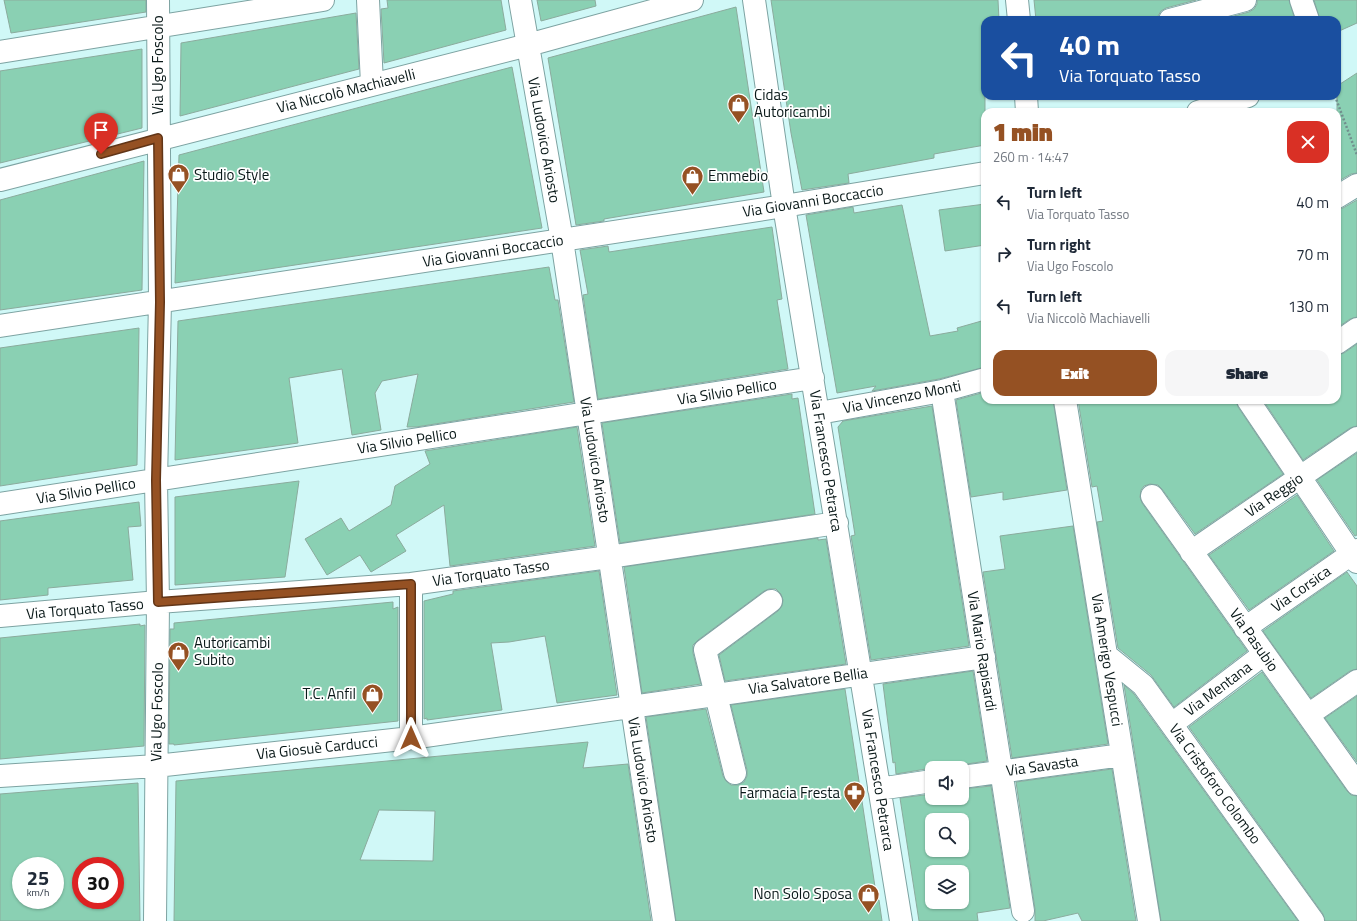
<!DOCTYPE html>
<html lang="en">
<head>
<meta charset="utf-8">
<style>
  :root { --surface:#fff; --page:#f6f6f7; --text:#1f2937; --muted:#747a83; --accent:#955123 }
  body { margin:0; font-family:"Titillium Web",sans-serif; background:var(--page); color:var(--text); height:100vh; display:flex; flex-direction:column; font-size:15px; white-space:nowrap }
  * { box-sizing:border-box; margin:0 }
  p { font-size:13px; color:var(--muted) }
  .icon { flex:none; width:22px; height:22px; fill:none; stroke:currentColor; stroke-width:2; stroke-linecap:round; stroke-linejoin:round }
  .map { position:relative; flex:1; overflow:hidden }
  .drawer { position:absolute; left:981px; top:108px; width:360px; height:296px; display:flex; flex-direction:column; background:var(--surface); border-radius:12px; box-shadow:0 1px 3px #0004 }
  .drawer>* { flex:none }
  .guide { position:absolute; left:981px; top:16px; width:360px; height:84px; border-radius:12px; box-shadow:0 1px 3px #0004; background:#1a4fa0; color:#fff; overflow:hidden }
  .fabs { position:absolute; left:925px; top:761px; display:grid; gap:8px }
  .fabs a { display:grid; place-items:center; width:44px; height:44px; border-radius:8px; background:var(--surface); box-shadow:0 1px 3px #0004; font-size:20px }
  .speed { position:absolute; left:12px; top:857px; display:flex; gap:8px; font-size:20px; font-weight:700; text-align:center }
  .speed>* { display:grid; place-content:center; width:52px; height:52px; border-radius:50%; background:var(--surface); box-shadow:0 1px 3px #0004; line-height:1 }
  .speed small { font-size:10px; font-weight:400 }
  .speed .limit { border:6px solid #d22; background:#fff; color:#111 }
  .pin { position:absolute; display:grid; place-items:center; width:34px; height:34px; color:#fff; margin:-41px -17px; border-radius:50% 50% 50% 0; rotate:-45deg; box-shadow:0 0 4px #0007 }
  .pin .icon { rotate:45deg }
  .me { position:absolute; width:44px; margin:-22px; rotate:0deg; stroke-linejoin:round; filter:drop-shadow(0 0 3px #0008) }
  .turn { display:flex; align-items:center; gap:14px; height:84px; padding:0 12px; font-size:18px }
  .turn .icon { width:52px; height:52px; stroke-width:2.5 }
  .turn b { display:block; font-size:28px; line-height:34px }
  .round { display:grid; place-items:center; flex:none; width:42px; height:42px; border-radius:12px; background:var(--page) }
  .head { display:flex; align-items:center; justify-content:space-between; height:68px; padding:0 12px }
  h1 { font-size:24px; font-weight:800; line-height:30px; color:var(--accent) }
  .action { display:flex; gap:8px; margin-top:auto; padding:8px 12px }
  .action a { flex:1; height:46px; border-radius:12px; background:var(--accent); color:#fff; font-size:16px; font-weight:800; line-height:46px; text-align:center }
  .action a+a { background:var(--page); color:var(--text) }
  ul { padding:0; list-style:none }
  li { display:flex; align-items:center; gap:12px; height:52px; padding:0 12px }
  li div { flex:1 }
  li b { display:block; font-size:15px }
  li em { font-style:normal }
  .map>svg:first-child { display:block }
</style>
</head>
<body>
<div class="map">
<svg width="1357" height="921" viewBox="0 0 1357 921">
  <rect width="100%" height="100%" fill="#d0f8f7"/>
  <path fill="#8ad0b3" stroke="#8bab9d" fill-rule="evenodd" d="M4,0H146V12L11,33Z
    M387,0H501L506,30L384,63L381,9L388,8Z
    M537,0H595L596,6L541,21Z
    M771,0H998L999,20H985V145L934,154V158L848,174L849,183L802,190L791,133Z
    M1034,0H1196L1166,8L1161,11L1158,16V20H1036Z
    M1257,0H1289L1295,20H1219L1249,12L1254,9L1257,4Z
    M1314,0H1357V23L1337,32V20H1320Z
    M736,7L764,192L604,219V221L576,225L548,58Z
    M356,13L359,69L180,116L181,43Z
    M142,49V128L0,163V71Z
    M512,67L542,228L175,283L179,155Z
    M1357,73V173L1351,174L1337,182V86Z
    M144,161L142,290L0,310V200Z
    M1357,200V317L1350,319L1337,328V209L1343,208Z
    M985,204V245L945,251L939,210Z
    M902,205L930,336L958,331L957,328L985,320V367L939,379L872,391L876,386L837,393L806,215L853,207L854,213Z
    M772,227L782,299L777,300L788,369L598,399L583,295L588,294L580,250L608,246L609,252Z
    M549,267L555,300H558L574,402L416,427H407L418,374L382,381L375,393L381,430L352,435L342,369L289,378L298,443L175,460L178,321Z
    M139,328L137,465L0,486V348Z
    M1357,344V426L1350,428L1303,460L1263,400H1337V355L1344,353Z
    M985,392V400H1053L1067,490L1003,500V492L971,497L956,400Z
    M792,394V399L798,398L815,514L620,543L602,423Z
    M1078,400H1236L1238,407L1283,474L1195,534L1162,489L1158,485L1150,484L1144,486L1141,490L1140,497L1142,503L1247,651L1174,707L1151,675L1118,648L1097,522L1103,521L1097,486L1092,487Z
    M932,406L969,646L871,660L851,536L855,535L838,427L843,421Z
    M577,427L595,546L450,566L444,505L396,535L406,551L371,572L360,555L327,575L305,539L341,518L349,531L391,505L395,486L430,464L425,451Z
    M1357,453V535L1355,536L1317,480Z
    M299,481L285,577L175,585V497Z
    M1297,495L1334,551L1249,610L1209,555Z
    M139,502L141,526L128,527L133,580L48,588V595L0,600V521Z
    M1073,526L1108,744L1012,758L983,572L1005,569L1000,536Z
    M818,538V540L826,539L846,664L725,681L719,655L778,611L782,606L783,600L781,594L776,589H769L764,591L698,640L693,645V653L701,684L642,693L624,567Z
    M599,571L617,695L557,703L545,636L509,642L491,643L502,710L427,720V718L424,719V601L453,594V591Z
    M1347,572L1357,586V669L1350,671L1311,698L1263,631Z
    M393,602V609L398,607V721L174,745V744H169L170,629H174V623Z
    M140,624V626L145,625L144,746L0,759V638Z
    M973,671L987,761L960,765L954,768H932L896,774L895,762L893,763L883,684Z
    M1262,672L1347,791L1351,795L1357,796V921H1325L1323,914L1189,727Z
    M1124,685L1134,694L1298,921H1161Z
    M845,689L877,900H879L882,921H676L646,717L706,709L723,776L726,781L731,785H738L744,782L747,776V770L731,705Z
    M1357,696V762L1325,718Z
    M588,742L583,768L628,764L651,921H174L176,781ZM379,810L435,811L433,861L360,860Z
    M1112,769L1136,921H1082L1078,913L1043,921H1035V909L1016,782Z
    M138,783L140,921H0V794ZM21,866H55V900H21ZM81,866H115V900H81Z
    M991,786L1010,908L977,913L978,921H919L900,798L932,794V798H962V789ZM932,820H962V850H932ZM932,872H962V902H932Z"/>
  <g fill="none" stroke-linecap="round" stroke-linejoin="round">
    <defs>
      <path id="street" d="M368,0L372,84
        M520,0L562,240L664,921
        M754,0L784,206L901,921
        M1017,0L1019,20
        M1301,0L1308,20
        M1170,20L1245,0
        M0,52L323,0
        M1026,96L1027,112
        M1198,112L1248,96
        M0,180L528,45L692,0
        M1337,197L1357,185
        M0,326L784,206L985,173
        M1337,343L1357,329
        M942,391L1023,911
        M1065,400L1149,921
        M1248,400L1357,562
        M819,413L942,391L985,379
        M1152,496L1357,784
        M0,504L813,378
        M1191,552L1357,438
        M411,584V738
        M0,616L158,602L411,584L609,557L837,523
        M1245,628L1357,550
        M1106,655L1143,685L1313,921
        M1308,715L1357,681
        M1172,724L1264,654
        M735,773L705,650L771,601
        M0,776L156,766L411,738L984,657
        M962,777L1122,755
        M879,789L932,781
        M155,921L158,602L156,480L160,302L158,0"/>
    </defs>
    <use href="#street" stroke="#7da3a2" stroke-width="24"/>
    <path stroke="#728f8e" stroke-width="2.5" stroke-dasharray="2 2" stroke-linecap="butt" d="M1335,96L1357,155"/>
    <use href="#street" stroke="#fff" stroke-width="22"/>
  </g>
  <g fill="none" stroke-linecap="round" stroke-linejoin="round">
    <defs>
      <path id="route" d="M101,154L158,138L160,302L156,480L158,602L411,584V738"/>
    </defs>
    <use href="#route" stroke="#613517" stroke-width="10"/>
    <use href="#route" stroke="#955123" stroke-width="7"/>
  </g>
  <defs>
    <symbol id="shop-pin" viewBox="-11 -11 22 30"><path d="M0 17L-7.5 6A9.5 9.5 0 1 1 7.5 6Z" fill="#955123" stroke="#fff"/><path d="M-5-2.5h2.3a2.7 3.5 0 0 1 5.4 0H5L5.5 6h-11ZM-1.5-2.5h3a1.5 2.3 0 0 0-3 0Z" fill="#fff"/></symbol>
    <symbol id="pharmacy-pin" viewBox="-11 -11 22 30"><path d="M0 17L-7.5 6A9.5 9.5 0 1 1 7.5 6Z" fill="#955123" stroke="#fff"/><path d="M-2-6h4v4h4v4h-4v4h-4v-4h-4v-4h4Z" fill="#fff"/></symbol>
  </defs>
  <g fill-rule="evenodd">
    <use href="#shop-pin" x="726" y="92" width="25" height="34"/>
    <use href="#shop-pin" x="166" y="162" width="25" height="34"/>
    <use href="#shop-pin" x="680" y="164" width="25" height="34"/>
    <use href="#shop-pin" x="166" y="640" width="25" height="34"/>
    <use href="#shop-pin" x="360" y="682" width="25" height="34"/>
    <use href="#pharmacy-pin" x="842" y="780" width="25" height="34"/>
    <use href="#shop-pin" x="856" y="882" width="25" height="34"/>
  </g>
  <g text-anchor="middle" stroke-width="3.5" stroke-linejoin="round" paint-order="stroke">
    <g font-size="15" fill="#091818" stroke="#fff">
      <text transform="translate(158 65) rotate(-90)" y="5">Via Ugo Foscolo</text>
      <text transform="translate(346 91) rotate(-14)" y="5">Via Niccolò Machiavelli</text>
      <text transform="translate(544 140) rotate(80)" y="5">Via Ludovico Ariosto</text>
      <text transform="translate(813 201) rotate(-9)" y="5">Via Giovanni Boccaccio</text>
      <text transform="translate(493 251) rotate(-9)" y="5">Via Giovanni Boccaccio</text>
      <text transform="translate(727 392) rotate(-9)" y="5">Via Silvio Pellico</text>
      <text transform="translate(902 397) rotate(-11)" y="5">Via Vincenzo Monti</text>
      <text transform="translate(407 441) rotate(-9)" y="5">Via Silvio Pellico</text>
      <text transform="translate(595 460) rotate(81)" y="5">Via Ludovico Ariosto</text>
      <text transform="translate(826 461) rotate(81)" y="5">Via Francesco Petrarca</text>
      <text transform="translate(86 491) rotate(-9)" y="5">Via Silvio Pellico</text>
      <text transform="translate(1274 495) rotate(-34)" y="5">Via Reggio</text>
      <text transform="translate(491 573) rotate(-8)" y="5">Via Torquato Tasso</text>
      <text transform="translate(1301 589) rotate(-35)" y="5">Via Corsica</text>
      <text transform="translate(85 609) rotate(-5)" y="5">Via Torquato Tasso</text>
      <text transform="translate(1254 640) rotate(55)" y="5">Via Pasubio</text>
      <text transform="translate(982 651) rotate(81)" y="5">Via Mario Rapisardi</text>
      <text transform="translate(1107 660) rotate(81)" y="5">Via Amerigo Vespucci</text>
      <text transform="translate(808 681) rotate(-8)" y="5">Via Salvatore Bellia</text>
      <text transform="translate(1218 689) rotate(-37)" y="5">Via Mentana</text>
      <text transform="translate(157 712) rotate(-89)" y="5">Via Ugo Foscolo</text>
      <text transform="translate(317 748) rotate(-6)" y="5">Via Giosuè Carducci</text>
      <text transform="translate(1042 766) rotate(-8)" y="5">Via Savasta</text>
      <text transform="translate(643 780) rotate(81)" y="5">Via Ludovico Ariosto</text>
      <text transform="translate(878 780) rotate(81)" y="5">Via Francesco Petrarca</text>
      <text transform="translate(1215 784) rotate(54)" y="5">Via Cristoforo Colombo</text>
    </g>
    <g font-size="15" fill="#091818" stroke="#fff" text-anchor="start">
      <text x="754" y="100">Cidas<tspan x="754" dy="17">Autoricambi</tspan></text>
      <text x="194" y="180">Studio Style</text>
      <text x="708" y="181">Emmebio</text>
      <text x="194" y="648">Autoricambi<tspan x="194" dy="17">Subito</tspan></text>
      <text x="356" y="699" text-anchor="end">T.C. Anfil</text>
      <text x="840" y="798" text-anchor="end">Farmacia Fresta</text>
      <text x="852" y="899" text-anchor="end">Non Solo Sposa</text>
    </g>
  </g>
</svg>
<div class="fabs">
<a><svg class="icon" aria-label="sound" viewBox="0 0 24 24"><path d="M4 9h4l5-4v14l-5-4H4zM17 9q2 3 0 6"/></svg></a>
<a><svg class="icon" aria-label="search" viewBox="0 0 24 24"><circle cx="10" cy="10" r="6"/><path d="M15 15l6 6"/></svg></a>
<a><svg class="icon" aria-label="layers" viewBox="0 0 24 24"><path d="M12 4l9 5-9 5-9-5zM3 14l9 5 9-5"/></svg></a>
</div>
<div class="speed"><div>25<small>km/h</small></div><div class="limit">30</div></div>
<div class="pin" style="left:101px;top:154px;background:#d93025"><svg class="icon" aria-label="arrive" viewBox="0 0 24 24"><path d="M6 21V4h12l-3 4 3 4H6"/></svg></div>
<svg class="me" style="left:411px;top:738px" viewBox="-20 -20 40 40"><path d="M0-17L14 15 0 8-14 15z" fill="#955123" stroke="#fff" stroke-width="4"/></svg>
<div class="guide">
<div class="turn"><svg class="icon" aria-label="left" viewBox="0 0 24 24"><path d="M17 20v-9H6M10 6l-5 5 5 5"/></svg><div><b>40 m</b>Via Torquato Tasso</div></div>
</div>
<section class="drawer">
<div class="head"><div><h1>1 min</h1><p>260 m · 14:47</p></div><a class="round" style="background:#d93025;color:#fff"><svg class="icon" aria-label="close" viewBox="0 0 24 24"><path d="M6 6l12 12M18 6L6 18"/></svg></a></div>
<ul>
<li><svg class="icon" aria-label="left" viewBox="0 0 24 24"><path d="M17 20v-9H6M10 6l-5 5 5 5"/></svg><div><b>Turn left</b><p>Via Torquato Tasso</p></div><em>40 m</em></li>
<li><svg class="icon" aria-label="right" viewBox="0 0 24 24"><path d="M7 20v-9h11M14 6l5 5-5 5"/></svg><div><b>Turn right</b><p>Via Ugo Foscolo</p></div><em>70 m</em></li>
<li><svg class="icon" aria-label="left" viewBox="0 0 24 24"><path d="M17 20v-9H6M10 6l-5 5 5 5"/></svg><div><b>Turn left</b><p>Via Niccolò Machiavelli</p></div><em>130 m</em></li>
</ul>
<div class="action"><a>Exit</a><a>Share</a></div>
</section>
</div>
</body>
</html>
